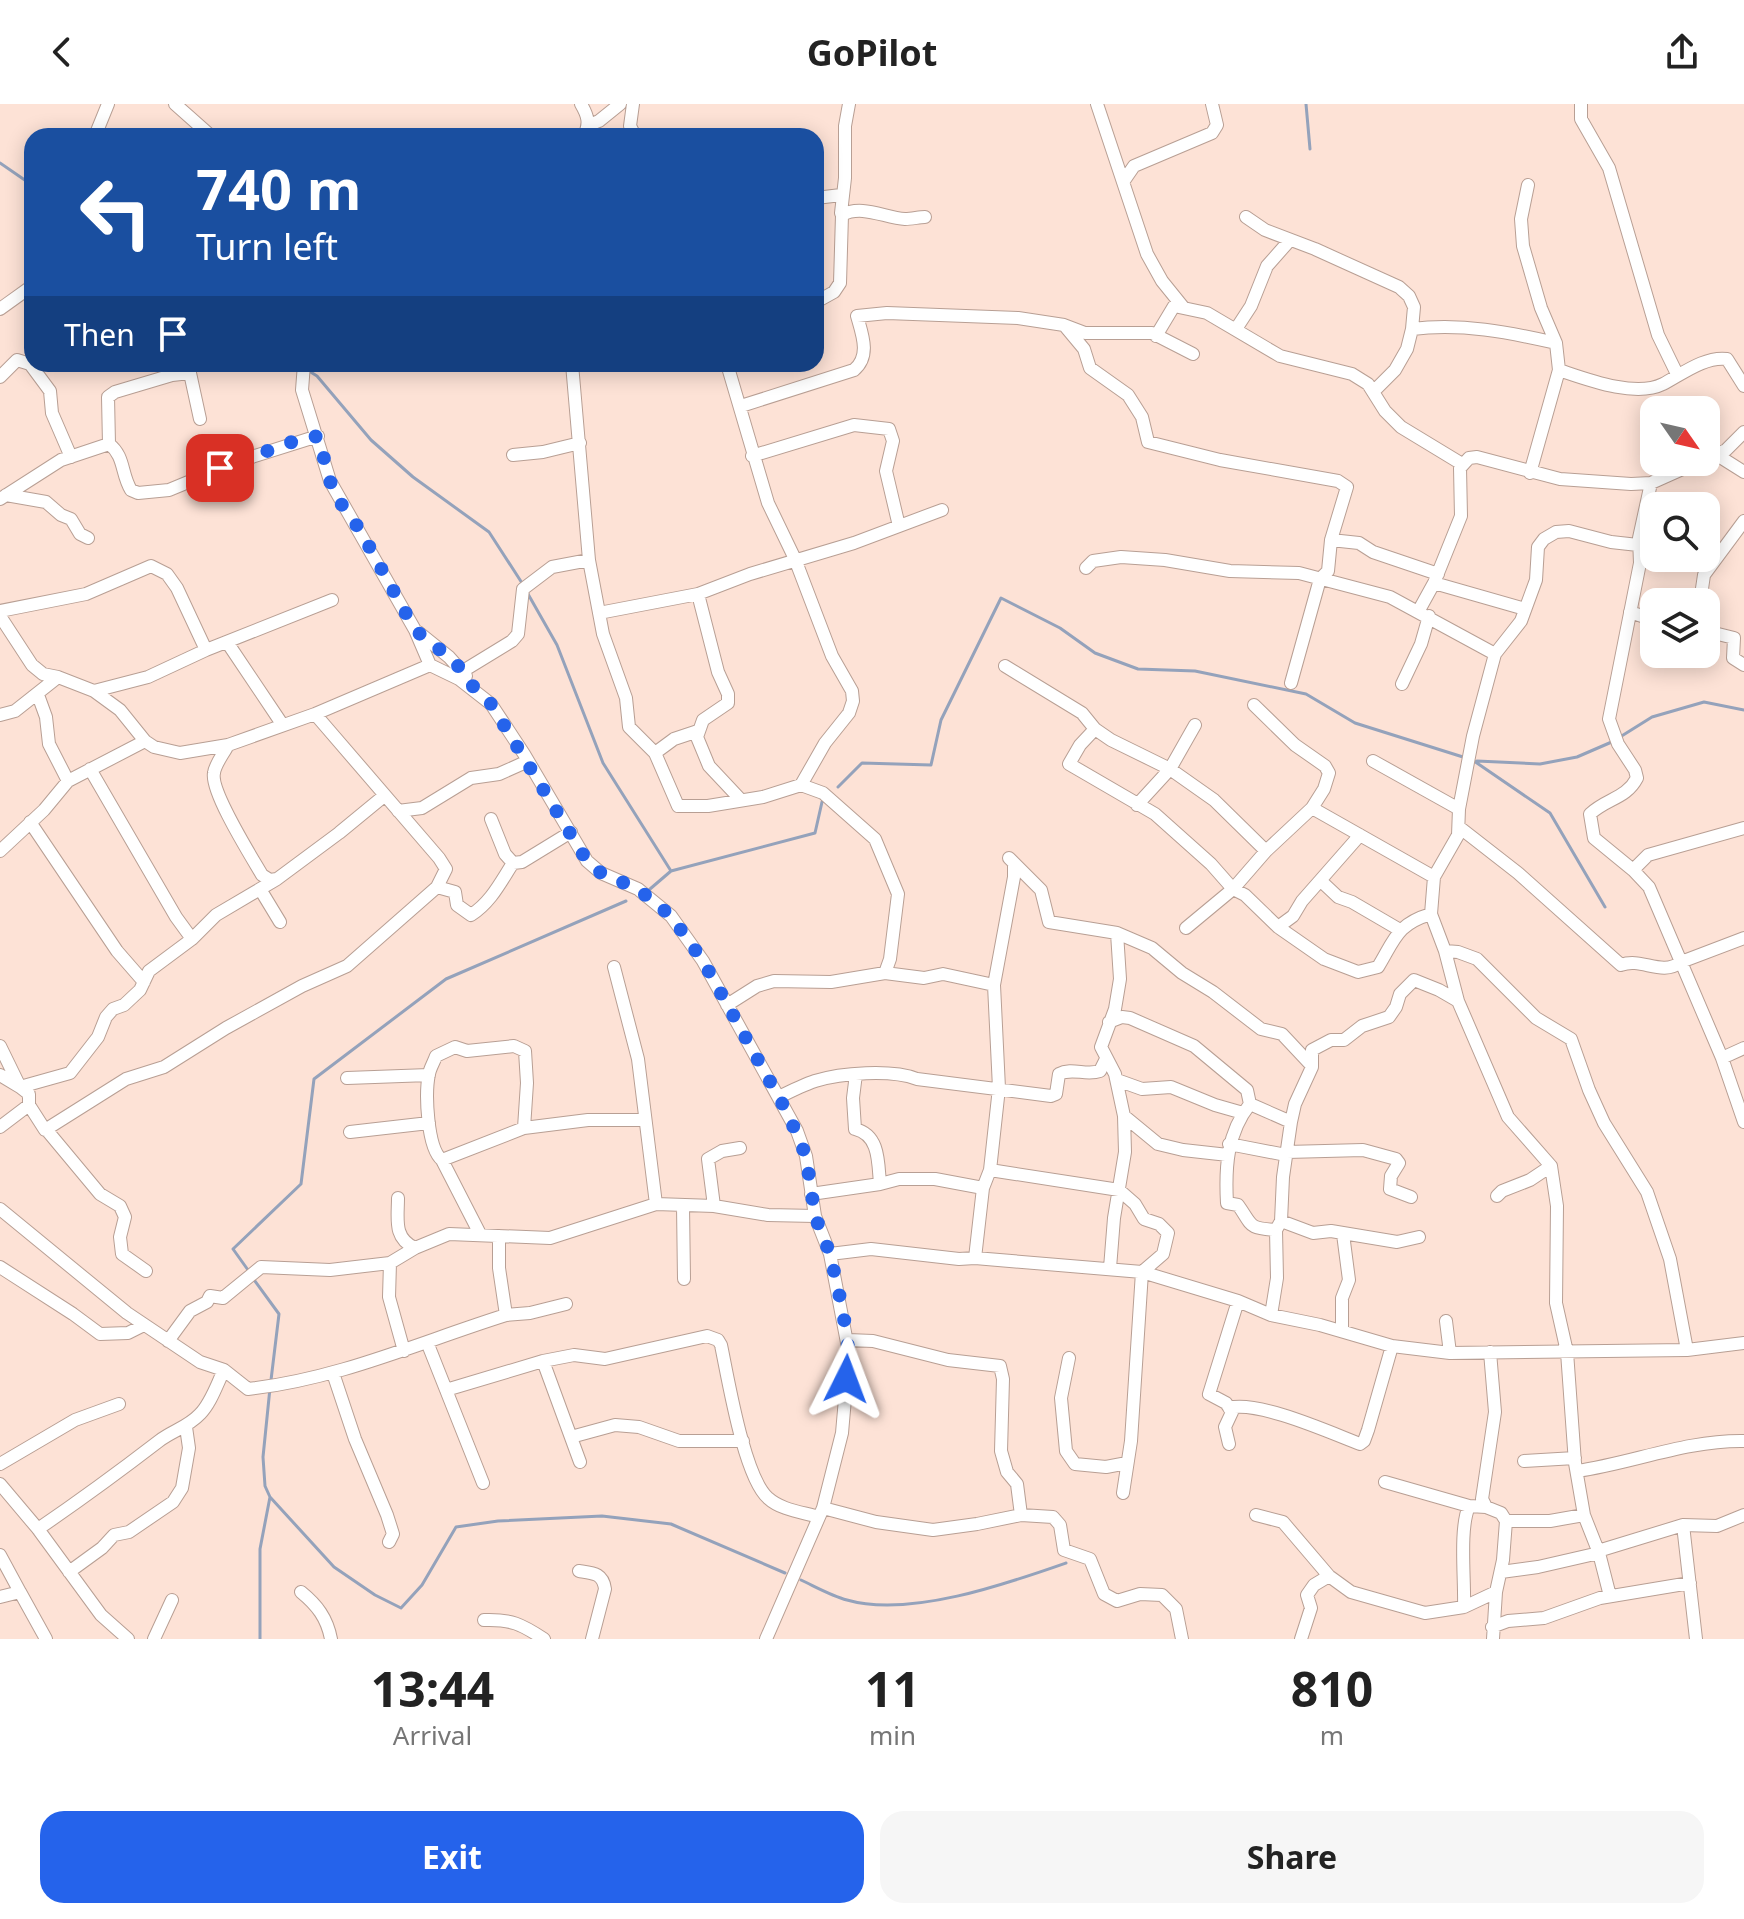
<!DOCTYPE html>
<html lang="en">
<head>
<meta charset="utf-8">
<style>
  :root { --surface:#fff; --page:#f6f6f6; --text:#222; --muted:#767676; --accent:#2563eb }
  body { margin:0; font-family:"Noto Sans",sans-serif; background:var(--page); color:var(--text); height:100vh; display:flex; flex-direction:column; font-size:30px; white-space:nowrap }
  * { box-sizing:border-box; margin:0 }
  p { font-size:26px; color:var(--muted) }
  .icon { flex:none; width:44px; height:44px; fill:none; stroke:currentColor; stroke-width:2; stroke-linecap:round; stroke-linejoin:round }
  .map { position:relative; height:1535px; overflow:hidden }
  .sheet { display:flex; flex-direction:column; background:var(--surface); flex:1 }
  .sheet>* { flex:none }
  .banner { position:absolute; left:24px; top:24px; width:800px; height:244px; border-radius:24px; box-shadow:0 4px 20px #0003; background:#1a4fa0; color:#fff; overflow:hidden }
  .needle { width:52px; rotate:124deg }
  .fabs { position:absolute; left:1640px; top:292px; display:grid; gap:16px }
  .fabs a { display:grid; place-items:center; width:80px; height:80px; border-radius:16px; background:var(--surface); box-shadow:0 4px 20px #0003; font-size:40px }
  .pin { position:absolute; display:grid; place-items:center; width:68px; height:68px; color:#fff; margin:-34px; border-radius:16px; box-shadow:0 4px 12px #0006 }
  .me { position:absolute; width:88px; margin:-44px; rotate:3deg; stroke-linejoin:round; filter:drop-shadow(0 0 6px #0008) }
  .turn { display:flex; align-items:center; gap:28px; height:168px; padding:0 40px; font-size:36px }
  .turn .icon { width:104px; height:104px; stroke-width:2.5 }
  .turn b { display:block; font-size:56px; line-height:68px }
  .then { display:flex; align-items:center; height:76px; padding:0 40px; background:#0003; gap:16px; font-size:30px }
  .eta { display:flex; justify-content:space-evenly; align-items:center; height:136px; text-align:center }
  .eta b { font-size:48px; font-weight:700; line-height:56px }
  .primary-button { display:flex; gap:16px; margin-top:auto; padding:16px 40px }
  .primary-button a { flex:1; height:92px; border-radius:24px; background:var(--accent); color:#fff; font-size:32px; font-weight:700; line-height:92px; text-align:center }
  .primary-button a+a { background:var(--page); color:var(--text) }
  header { display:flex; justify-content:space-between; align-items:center; height:104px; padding:0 40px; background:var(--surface); font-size:36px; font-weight:700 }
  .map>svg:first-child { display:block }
</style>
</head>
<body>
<header><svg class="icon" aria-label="back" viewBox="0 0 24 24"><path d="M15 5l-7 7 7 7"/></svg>GoPilot<svg class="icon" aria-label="share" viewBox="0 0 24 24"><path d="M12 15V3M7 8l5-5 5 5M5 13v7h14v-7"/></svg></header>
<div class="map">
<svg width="1744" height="1535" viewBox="0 0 1744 1535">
  <rect width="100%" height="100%" fill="#fde2d6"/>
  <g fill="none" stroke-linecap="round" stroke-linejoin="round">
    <path stroke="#94a2bb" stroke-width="3" d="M1306,0L1310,45
      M0,59L32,81
      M309,267L317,272L371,336L413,373L489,428L522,479
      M528,490L557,541L603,659L671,767
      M1620,633L1652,613L1704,598L1744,606
      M1474,657L1550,709L1605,803
      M1477,657L1540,660L1577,653L1614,637
      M838,683L862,659L931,661L941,616L1001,494L1060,524L1095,549L1138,565L1195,567L1306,590L1355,619L1463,653
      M650,785L671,767L815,729L822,698L826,694
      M248,1166L233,1145L301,1080L314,975L446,875L626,797
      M252,1173L279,1210L271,1276
      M270,1393L334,1463L375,1491L401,1504L422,1481L456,1423L498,1417L602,1412L671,1420L785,1469
      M801,1476C816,1483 832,1492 847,1496C909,1514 1006,1480 1066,1459
      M260,1535V1445L270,1393L265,1382L263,1353L270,1284"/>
    <defs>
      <path id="minor" d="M175,0L211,32
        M581,0C588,12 590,19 584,32
        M633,0L630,22L635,32
        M849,0L845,22V74L841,109L842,111C862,100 885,114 905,115C912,115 919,113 925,113
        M1097,0L1123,78L1134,62L1212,29L1217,21L1212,0
        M1581,0V15L1609,64L1658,231L1677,270
        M589,21L599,17L620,0
        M95,32L108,0
        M1123,78L1147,150L1162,177L1183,203
        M1528,81L1521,115L1523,142L1541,204L1556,239L1559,266L1530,369
        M816,94L841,91
        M1246,113L1265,126L1315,145L1399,183L1409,192L1414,203L1412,225L1407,245L1395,266L1374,287
        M816,198L834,188L840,179L842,111
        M0,205L32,182
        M1064,221L1084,245L1090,264L1128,291L1142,313L1148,338L1220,356L1338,377L1347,383L1331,436L1328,467L1320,475L1291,579
        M1236,225L1251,202L1267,162L1290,136
        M1412,225C1462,219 1508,228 1556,239
        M1156,232L1174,202L1207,209L1280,252L1352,270L1368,280L1385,307L1401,323L1462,360
        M304,260L302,286L330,377L415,526L430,561L459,575L491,600L524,650L587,757L601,769L638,785L671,812L703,857L797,1027L806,1052L815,1112L830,1150L849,1249L842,1329L823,1404L766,1535
        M572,260L589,456L603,530L626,594L629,623L655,649L678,702H708L763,693L801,681L823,689L875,735L898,790L890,855L885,869
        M727,260L768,399L795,455L832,552L852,587L853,597L849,609L825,639L801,681
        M1559,266C1586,275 1635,294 1663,280C1682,270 1705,252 1727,255L1744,282
        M0,273L17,256L30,260L50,287L52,309L71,353
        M741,302L854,266C871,252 862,230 857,212L887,209L1018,214L1064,221L1085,229H1152L1193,250
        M109,340L108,293L115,288L172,271L190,269L200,315
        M513,351L543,348L580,339
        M1717,351L1744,368
        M752,352L854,321L889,325L893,337L886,367L899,422
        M1706,354L1726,346L1744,328
        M1651,379L1639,434L1640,459L1609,615L1618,640L1635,666L1637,674C1626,695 1607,694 1590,710L1594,734L1633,766L1649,783L1722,954L1744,1018
        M6,391L46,398L61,411L71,415L80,430L88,434
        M0,395L61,356L109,340C125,352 121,370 131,386L138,389L169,386L239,357L318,332
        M1331,436L1359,439L1373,448L1438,470
        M1086,464L1093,457L1121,453L1165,456L1230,467L1299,469L1390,493L1495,550
        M1434,479L1525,505
        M698,490L718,568L728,590V599L703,616L697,633L709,662L741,696
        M1700,498L1704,471L1744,417
        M0,507L86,490L151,462L167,470L177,484L206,546
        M1418,508L1434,479L1461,412L1460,364L1469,354L1477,353L1560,375L1631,380L1651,379L1698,358
        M1630,508L1654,516
        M599,509L698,490L750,470L854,439L942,406
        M0,512L32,561L43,570L58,573L94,587L120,606L145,637L154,643L180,649L228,641L315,610L430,561
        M1706,527L1734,534L1733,554L1744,561
        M418,528L449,553L466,572
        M227,538L282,620
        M1005,562L1082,609L1095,625L1111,636L1170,665L1214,696L1266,747
        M463,567L512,537L518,530L523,485L552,463L589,456
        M1402,580L1421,540L1429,512
        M94,587L148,573L206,546L332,496
        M38,591L46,613L49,640L68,677
        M0,611L15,607L58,573
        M1095,625L1080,641L1069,660L1155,710L1211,760L1233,785L1245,791L1278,823L1324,855L1358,868L1378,863C1395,835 1397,820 1431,810
        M228,641C224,649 215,660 214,669C210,687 251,752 262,771L270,776L277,775
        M655,649L674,635L698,627
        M1373,657L1459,705
        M90,665L176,813L192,835
        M1137,701L1170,665L1195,621
        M1312,704L1434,773
        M398,707L422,704L471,674L499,670L528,657
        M491,715L505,750L513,759L522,758L571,728
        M30,718L117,847L144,878
        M1459,723L1518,769L1621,861C1642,853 1661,873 1681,858L1744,834
        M0,747L44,706L68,677L145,637
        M1014,759L1041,786L1049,818L1117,829L1152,844L1182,869L1213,888L1261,925L1282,930L1312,962
        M1633,766L1648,751L1744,724
        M1321,777L1338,793L1352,798L1400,826
        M437,783L455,788L457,801L471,811C491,798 500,779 513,759
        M260,785L280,818
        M1278,823L1293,812L1302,797L1360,731
        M1186,824L1233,785L1266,747L1312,704L1324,685L1329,669L1325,662L1295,641L1254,601
        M1445,847L1458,848L1477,855L1536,914L1571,935L1589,986L1604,1019L1647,1088L1670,1155L1687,1246
        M614,863L638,955L656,1100
        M727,901L757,882L774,877L831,878L885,869L924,874L943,870L994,881
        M1109,918L1122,913L1130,914L1194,942L1247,986L1250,1000L1291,1018
        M0,942L20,983L29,990V1001L45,1026L126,975L164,963L226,924L302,882L347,862L437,783L446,765L439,754L315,610
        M1722,954L1744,944
        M856,970L853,994L855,1025C880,1031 878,1059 880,1080
        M0,971L20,983L70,969L98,933L106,913L113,905L124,901L140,886L149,867L192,835L216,811L277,775L339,729L384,692
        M347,974L429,971
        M1117,976L1142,985L1171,983L1215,1001L1243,1009
        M779,993C791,987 803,981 815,977C841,969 891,965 917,975L1051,992L1056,990L1059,970C1072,963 1086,972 1100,967L1106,955
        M1250,1000C1227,1029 1225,1063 1227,1099L1238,1101C1253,1122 1247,1124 1276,1126
        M1124,1012L1158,1040L1183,1046L1228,1051
        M0,1023L29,1001
        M45,1024L100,1090L120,1102L125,1113L120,1133L122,1150L146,1167
        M524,1024L527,979L525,947L514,942L467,947L455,943L436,952C434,958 430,964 429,970C425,989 427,1044 442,1056L524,1024L588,1016H645
        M350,1028L429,1019
        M1229,1040L1286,1051
        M1287,1048L1363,1046L1396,1055L1399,1059L1391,1072L1390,1085L1411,1093
        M442,1056L480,1130
        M990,1066L1119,1086L1135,1100L1144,1115L1159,1120L1168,1129L1163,1150L1142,1168L1131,1337L1123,1389
        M811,1090L880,1080L899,1075H935L983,1084
        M1497,1092L1502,1087L1530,1076L1551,1062
        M398,1094C398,1115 393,1134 415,1144
        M683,1102L684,1175
        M714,1102L708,1055L722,1047L740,1044
        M0,1105L127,1209L200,1258L224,1266L248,1285C339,1275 420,1238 506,1211L499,1164V1132
        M1281,1117L1313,1129L1331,1127L1397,1138L1419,1133
        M830,1150L871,1145L959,1155L975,1154L1142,1168L1238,1197L1271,1211L1320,1221L1392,1242L1450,1249L1687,1246L1744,1239
        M975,1154L983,1084L990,1066L999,984L994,881L1014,773V759L1009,754
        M390,1159L389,1193L404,1247
        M0,1163L73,1210L100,1230L128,1229L144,1221
        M1110,1164L1114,1114L1125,1048L1124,1012L1115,970L1101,943L1115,905L1120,875L1117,829
        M506,1211L530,1209L566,1200
        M1271,1211L1277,1174L1276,1126L1281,1117L1283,1073L1291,1018L1295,1000L1312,963V946L1331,936H1344L1362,922L1389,913L1396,903L1400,890L1414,876L1439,886L1458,897
        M1446,1217L1450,1249
        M1342,1227V1194L1349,1176L1343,1130
        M848,1236L873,1237L948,1256L1000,1262L1003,1275L1001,1347L1007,1368L1017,1380L1021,1411
        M168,1237L190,1207L207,1198L210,1192L223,1194L261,1163L330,1166L390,1159L415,1144L449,1130L550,1134L656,1100L714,1102L768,1111L815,1112
        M427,1238L483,1379
        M1490,1248L1495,1308L1482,1395L1486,1403L1501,1409L1506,1417L1503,1456L1496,1488L1493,1535
        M1069,1254L1061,1294L1066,1347L1075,1360L1106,1363L1127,1359
        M543,1257L580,1358
        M333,1269L355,1335L387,1411L393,1430L389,1438
        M446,1286L543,1257L574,1251L605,1255L707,1232L718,1236L721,1241C728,1274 744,1373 768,1394C781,1406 802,1408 819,1413
        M1229,1304C1258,1296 1331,1329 1360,1340L1364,1337L1368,1326L1392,1242
        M571,1333L615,1321L639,1323L679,1337H743
        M1229,1340L1225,1323L1232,1308L1226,1299L1209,1290L1238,1197
        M1524,1357L1575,1354
        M0,1360L75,1316L119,1300
        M1577,1367C1633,1359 1686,1336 1744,1337
        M1385,1378L1469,1402
        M0,1380L38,1425L101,1511L128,1535
        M823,1404L876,1418L933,1426L977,1420L1021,1411L1053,1413L1060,1421L1064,1446L1090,1455L1104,1490L1117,1497L1140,1490L1162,1491L1176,1505L1182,1535
        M1256,1411L1283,1418L1329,1472L1351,1488L1425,1509L1464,1503L1496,1488
        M1506,1417H1550L1584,1411
        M1683,1421L1696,1535
        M38,1425C79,1397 120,1367 159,1337C172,1327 188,1323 200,1310C211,1299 217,1280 224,1266
        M1598,1447L1683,1421L1717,1422L1744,1411
        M0,1451L20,1488L0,1493
        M579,1467C593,1469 603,1469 605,1485L592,1535
        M69,1468L102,1444L114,1431L129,1428L173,1398L182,1384L189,1344L186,1323
        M1501,1468L1538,1463L1599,1449
        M20,1488L46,1535
        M301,1488C317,1501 327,1514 331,1535
        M1610,1492L1599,1449L1584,1411L1575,1359L1567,1248L1556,1199L1557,1102L1551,1062L1508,1013L1458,897L1445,847L1431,810L1434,773L1458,731L1459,705L1473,632L1495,550L1521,517L1536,476L1538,443L1544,435L1556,428L1569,427L1611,438L1638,441
        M1464,1503C1465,1475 1459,1425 1469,1402L1486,1403
        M484,1516C511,1515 521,1520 544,1535
        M1492,1523L1508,1517L1544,1514L1600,1494L1690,1479
        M154,1535L172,1496
        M1301,1535L1311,1504L1307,1491L1314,1481L1329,1472"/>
    </defs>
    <use href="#minor" stroke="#b89f94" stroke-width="14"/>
    <use href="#minor" stroke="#fff" stroke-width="12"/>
  </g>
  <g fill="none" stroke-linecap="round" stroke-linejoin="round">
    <path stroke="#2563eb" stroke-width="14" stroke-dasharray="0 25.2" d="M220,364L292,338L318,332L330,377L337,394L360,426L415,526L449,553L463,567L476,587L491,600L587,757L601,769L638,785L671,812L703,857L788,1010L806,1052L815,1112L830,1150L839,1189L848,1236L846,1275"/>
  </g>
</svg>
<div class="fabs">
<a><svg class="needle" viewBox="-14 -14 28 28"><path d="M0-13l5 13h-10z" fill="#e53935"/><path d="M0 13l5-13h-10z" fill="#767676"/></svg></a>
<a><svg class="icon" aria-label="search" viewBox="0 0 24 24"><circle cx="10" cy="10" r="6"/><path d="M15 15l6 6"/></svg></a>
<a><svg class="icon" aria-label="layers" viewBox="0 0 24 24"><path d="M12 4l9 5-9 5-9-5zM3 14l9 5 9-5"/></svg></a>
</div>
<div class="pin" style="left:220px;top:364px;background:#d93025"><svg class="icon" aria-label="arrive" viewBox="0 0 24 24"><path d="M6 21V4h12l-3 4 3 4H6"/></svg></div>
<svg class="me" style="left:846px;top:1275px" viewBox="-20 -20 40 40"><path d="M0-17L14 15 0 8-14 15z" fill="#2563eb" stroke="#fff" stroke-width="4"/></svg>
<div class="banner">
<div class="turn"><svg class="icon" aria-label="left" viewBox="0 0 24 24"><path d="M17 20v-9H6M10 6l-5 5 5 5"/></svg><div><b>740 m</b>Turn left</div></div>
<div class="then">Then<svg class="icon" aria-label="arrive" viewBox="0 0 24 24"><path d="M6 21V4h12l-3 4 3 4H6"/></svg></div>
</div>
</div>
<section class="sheet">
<div class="eta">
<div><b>13:44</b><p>Arrival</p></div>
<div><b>11</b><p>min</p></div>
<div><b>810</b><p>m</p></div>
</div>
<div class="primary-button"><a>Exit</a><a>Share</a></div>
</section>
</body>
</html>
